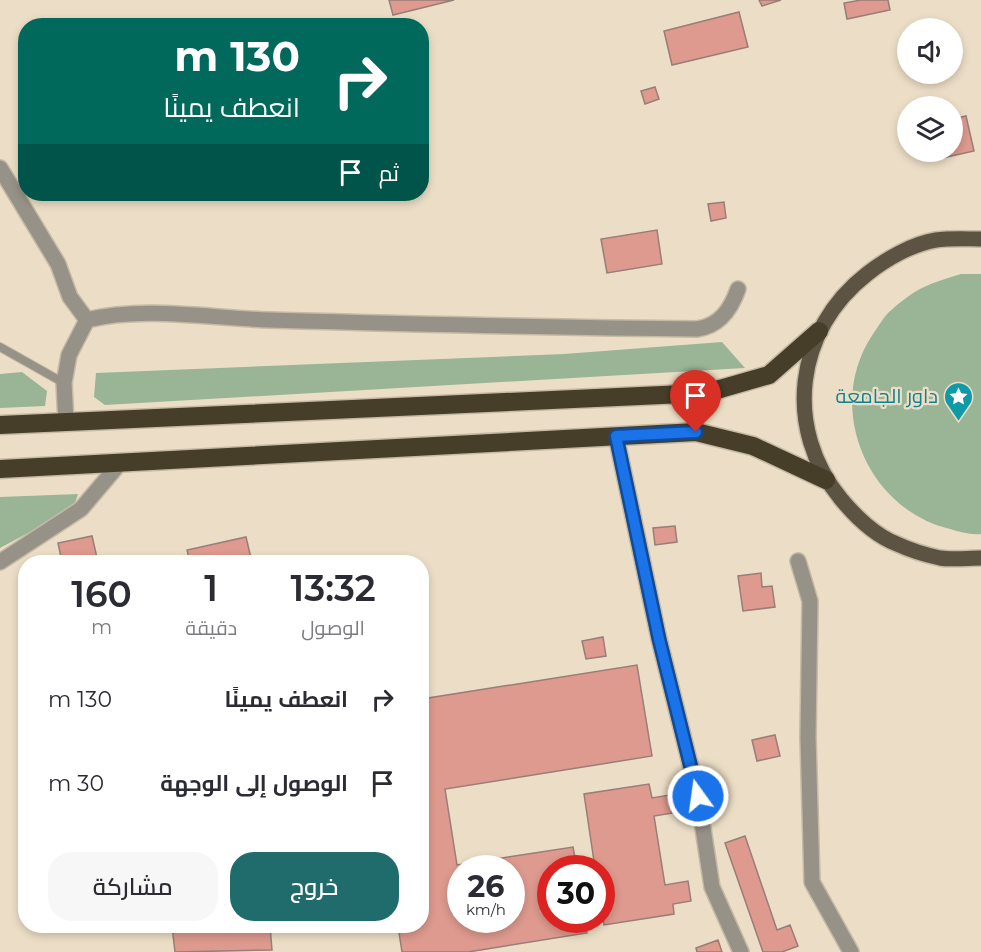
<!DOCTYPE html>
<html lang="ar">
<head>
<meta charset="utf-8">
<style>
  :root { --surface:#fff; --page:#f7f7f7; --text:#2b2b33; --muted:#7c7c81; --accent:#206c6d }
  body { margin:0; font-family:Montserrat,Cairo,sans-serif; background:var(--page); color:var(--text); direction:rtl; height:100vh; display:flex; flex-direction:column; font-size:22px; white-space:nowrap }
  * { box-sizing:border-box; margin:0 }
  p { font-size:20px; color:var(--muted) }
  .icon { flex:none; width:33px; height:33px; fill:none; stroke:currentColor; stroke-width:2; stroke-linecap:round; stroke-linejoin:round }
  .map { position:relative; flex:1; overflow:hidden; direction:ltr }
  .sheet { position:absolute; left:18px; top:555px; width:411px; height:378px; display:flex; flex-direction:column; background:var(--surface); border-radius:24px; box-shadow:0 3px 9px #0003; direction:rtl }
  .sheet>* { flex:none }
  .hud { position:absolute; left:18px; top:18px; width:411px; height:183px; border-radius:24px; box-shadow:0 3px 9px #0003; direction:rtl; background:#00695c; color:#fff; overflow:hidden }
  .tools { position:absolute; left:897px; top:18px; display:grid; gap:12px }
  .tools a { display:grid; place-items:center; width:66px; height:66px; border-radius:50%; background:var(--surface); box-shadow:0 3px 9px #0003; font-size:30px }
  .speed { position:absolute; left:447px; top:855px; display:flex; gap:12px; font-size:30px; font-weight:700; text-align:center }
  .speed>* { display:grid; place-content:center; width:78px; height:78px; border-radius:50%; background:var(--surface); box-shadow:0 3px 9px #0003; line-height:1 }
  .speed small { font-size:15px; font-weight:400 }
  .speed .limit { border:9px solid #d22; background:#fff; color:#111 }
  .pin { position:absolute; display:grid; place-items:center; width:51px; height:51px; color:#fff; margin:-62px -26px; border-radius:50% 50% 50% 0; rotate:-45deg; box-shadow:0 0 6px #0007 }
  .pin .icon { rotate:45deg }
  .me { position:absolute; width:66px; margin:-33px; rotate:346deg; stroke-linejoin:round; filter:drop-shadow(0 0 4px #0008) }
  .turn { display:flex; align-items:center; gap:21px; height:126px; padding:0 30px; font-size:27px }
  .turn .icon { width:78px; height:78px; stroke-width:2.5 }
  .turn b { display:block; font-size:42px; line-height:51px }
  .then { display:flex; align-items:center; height:57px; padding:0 30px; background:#0003; gap:12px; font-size:22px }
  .eta { display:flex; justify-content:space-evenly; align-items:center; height:102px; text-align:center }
  .eta b { font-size:36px; font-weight:600; line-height:42px }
  .button { display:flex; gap:12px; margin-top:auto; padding:12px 30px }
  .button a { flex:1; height:69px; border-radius:24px; background:var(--accent); color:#fff; font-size:24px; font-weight:600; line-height:69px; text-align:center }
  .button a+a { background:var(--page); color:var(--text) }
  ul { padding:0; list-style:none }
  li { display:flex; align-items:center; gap:18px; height:84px; padding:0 30px }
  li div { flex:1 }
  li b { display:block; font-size:22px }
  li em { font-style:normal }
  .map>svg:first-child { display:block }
</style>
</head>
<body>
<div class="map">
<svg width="981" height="952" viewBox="0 0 981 952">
  <rect width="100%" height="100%" fill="#ecdec6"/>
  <path fill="#9ab596" d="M961,274H981V534C970,535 960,532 950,529C866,509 824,406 873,334C878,327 883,318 889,312C898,304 911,293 922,288C934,282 948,278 961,274Z
    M722,342L745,368L105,405L94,397L96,373L564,354Z
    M22,372L47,391L45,406L0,408V374Z
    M78,494L73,509L0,548V497Z"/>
  <path fill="#de9a8e" stroke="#987d78" stroke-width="1.5" fill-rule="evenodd" d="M389,0H454L393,15Z
    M759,0H781L762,6Z
    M861,0H888L890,10L847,19L844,3Z
    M739,12L748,47L672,65L664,31Z
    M655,87L659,99L645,104L641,91Z
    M966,116L974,151L929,161L927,152H952V119Z
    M724,202L726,218L711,221L708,204Z
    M657,230L662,264L607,273L601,239Z
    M675,526L677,542L655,545L653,528Z
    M92,536L98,562H62L58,543Z
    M246,537L252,562H190L187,550Z
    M761,573L762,587L772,586L775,607L743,611L738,576Z
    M603,637L606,656L586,659L582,641Z
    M637,665L652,756L445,789L457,865L573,847L577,868H550V920H585L587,933L468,952H402L398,926H422V699ZM460,868H512V920H460Z
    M775,735L780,756L757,761L752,740Z
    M649,784L652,798L676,794L679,812L654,816L665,885L688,881L691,901L673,904L674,914L604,925L602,908V868H595L584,794Z
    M745,836L777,930L790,925L798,946L782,952H763L725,843Z
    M172,926H270L272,950L175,952Z
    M718,940L722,952H697L696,948Z"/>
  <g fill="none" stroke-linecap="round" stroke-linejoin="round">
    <defs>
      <path id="service" d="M0,347L64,383"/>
      <path id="minor" d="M0,168L58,264L70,297L87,320
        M66,422L64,383L69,355L87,320C144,306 210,318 269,320C411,324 554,328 697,329C720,326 731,309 738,289
        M616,436L659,639L698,796L712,887L741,952
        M798,561L810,601L808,737L812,882L851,952
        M0,562L81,509L120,463"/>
      <path id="primary" d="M981,239C966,239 950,238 936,240C912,244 886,259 867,274C795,330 783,428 841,499C855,516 876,536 897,544C910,550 926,555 940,558C953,560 968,558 981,558"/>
      <path id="motorway" d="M0,425L706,393L769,375L819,331
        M0,469L696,432L753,446L826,480"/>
    </defs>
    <use href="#service" stroke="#c6baa5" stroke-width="10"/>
    <use href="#minor" stroke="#c6baa5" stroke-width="18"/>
    <use href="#primary" stroke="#c6baa5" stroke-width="18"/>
    <use href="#motorway" stroke="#c6baa5" stroke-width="21"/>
    <use href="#service" stroke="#979288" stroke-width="8"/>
    <use href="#minor" stroke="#979288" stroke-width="15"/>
    <use href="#primary" stroke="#5c5342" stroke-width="15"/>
    <use href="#motorway" stroke="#473e29" stroke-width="18"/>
  </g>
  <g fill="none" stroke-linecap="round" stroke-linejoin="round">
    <defs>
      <path id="route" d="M696,432L616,436L659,639L698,796"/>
    </defs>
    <use href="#route" stroke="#114b97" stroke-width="15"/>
    <use href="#route" stroke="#1a73e8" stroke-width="10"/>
  </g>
  <defs>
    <symbol id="sight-pin" viewBox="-11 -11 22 30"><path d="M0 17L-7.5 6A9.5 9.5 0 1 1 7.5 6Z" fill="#0f9aa8" stroke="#ecdec6"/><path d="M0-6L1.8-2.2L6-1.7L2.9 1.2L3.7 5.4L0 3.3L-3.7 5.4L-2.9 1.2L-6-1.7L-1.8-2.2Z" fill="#fff"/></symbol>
  </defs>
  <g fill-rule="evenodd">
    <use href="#sight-pin" x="942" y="380" width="33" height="45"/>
  </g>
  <g text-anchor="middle" stroke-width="4.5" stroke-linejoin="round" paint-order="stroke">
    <g font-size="20" fill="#0d838f" stroke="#ecdec6" text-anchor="end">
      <text x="938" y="403">داور الجامعة</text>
    </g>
  </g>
</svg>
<div class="tools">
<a><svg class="icon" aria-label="sound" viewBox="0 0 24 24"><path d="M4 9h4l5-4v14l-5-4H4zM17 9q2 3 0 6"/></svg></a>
<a><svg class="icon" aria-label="layers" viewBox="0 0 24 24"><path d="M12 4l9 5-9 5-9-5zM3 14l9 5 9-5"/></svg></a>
</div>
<div class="speed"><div>26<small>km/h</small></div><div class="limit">30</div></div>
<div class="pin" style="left:696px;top:432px;background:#d93025"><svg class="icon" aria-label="arrive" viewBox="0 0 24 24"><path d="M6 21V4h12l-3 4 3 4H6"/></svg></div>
<svg class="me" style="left:698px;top:796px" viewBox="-20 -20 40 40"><circle r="17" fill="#1a73e8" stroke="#fff" stroke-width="3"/><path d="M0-11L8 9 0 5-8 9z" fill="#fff"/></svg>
<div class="hud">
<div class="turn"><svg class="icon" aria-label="right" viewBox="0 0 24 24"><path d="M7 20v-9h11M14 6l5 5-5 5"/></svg><div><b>130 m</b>انعطف يمينًا</div></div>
<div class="then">ثم<svg class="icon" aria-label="arrive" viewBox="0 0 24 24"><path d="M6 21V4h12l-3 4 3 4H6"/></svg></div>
</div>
<section class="sheet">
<div class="eta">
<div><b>13:32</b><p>الوصول</p></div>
<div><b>1</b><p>دقيقة</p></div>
<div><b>160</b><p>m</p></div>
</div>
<ul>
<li><svg class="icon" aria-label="right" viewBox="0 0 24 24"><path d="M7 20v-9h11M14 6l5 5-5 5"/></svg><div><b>انعطف يمينًا</b></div><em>130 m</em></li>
<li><svg class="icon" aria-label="arrive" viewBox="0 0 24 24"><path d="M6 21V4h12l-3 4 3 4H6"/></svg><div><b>الوصول إلى الوجهة</b></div><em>30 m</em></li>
</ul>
<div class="button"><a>خروج</a><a>مشاركة</a></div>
</section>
</div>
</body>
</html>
